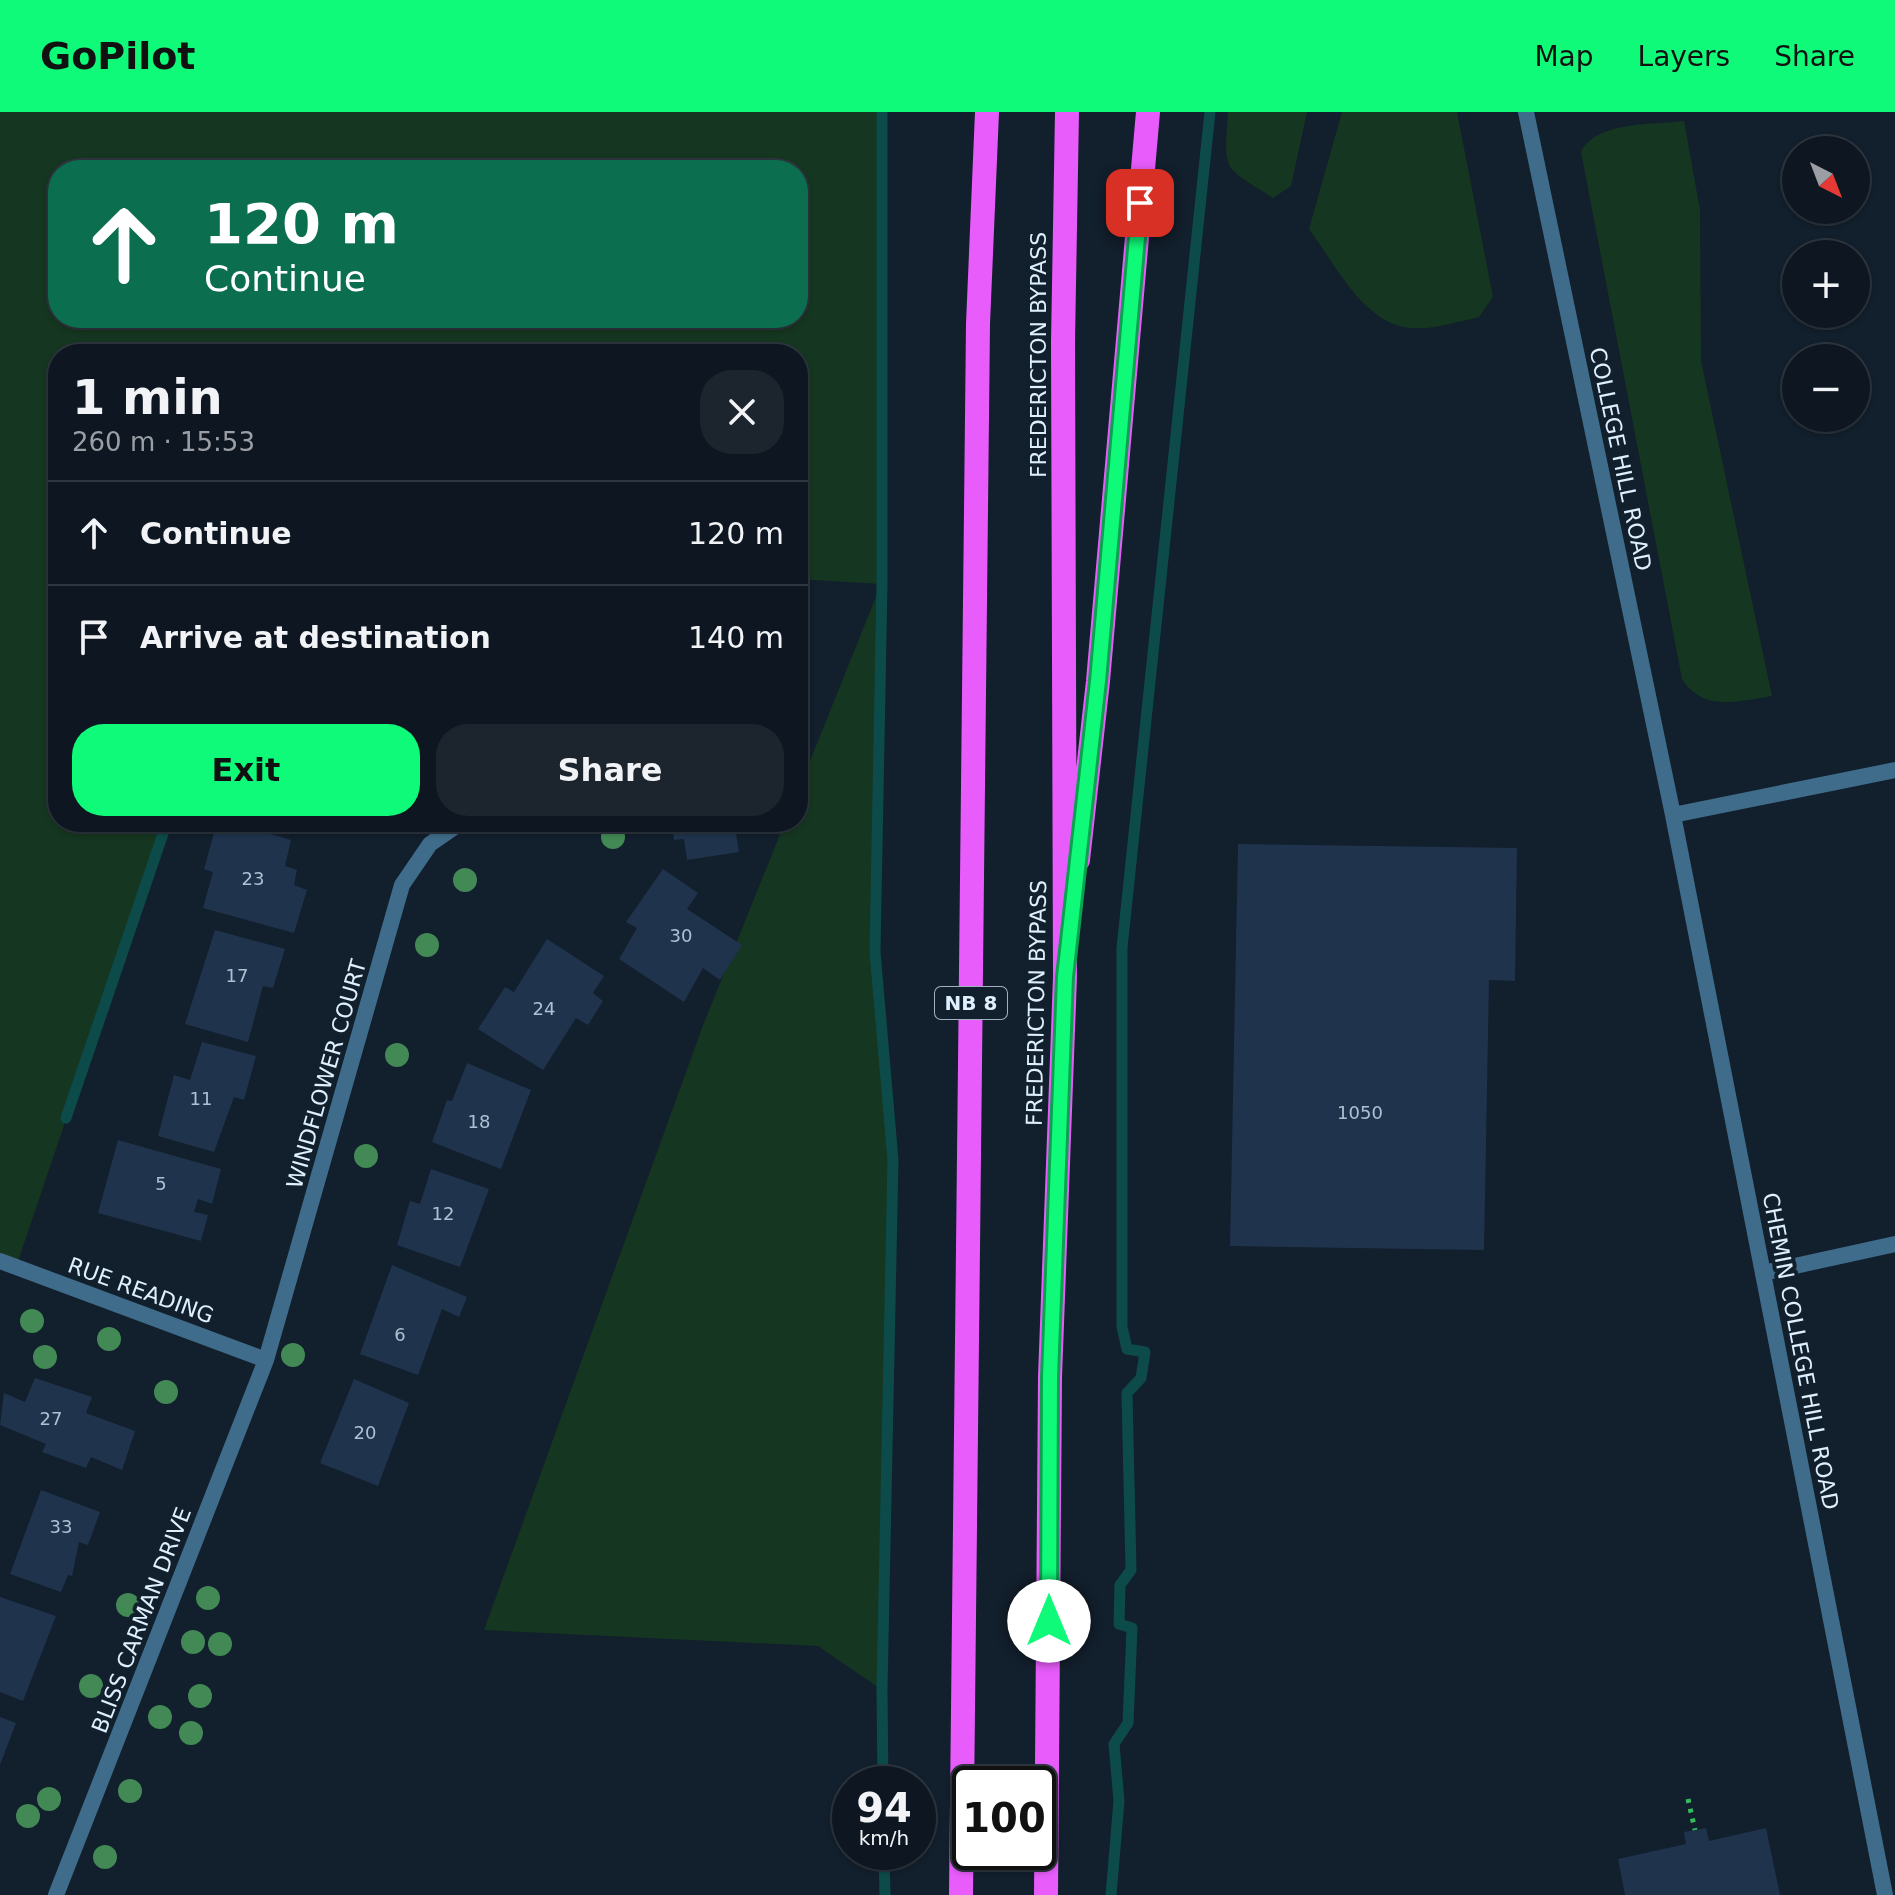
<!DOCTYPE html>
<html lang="en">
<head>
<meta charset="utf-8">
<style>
  :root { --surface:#0e1721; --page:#1c242e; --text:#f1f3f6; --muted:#9b9fa5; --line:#2e363f; --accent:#0ffa79 }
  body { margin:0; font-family:"DejaVu Sans",sans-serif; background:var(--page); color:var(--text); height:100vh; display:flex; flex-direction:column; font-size:30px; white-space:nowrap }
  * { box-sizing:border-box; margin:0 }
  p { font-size:26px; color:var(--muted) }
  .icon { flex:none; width:44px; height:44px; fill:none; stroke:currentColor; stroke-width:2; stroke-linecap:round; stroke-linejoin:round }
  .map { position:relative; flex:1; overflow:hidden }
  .drawer { position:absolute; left:48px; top:232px; width:760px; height:488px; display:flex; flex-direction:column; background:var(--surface); border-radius:32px; box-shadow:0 2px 6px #0004,0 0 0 2px var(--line) }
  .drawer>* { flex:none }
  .top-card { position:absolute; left:48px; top:48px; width:760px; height:168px; border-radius:32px; box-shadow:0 2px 6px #0004,0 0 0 2px var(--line); background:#0b6e4f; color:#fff; overflow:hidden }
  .needle { width:52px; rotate:138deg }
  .fabs { position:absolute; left:1782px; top:24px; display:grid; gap:16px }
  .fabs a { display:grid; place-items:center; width:88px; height:88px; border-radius:50%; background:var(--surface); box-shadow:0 2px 6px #0004,0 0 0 2px var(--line); font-size:40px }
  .speed { position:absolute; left:832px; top:1654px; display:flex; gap:16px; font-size:40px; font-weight:700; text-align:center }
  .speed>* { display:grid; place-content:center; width:104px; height:104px; border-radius:50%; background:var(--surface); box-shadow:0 2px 6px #0004,0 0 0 2px var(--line); line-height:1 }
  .speed small { font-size:20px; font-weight:400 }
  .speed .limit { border:4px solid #111; border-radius:12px; background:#fff; color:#111 }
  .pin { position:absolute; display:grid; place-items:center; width:68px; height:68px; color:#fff; margin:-34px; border-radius:16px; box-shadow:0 4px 12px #0006 }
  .me { position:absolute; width:88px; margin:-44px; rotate:0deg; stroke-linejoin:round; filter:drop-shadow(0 0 6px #0008) }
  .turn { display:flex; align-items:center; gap:28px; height:168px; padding:0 24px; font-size:36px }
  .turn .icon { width:104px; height:104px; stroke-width:2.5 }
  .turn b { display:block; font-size:56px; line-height:68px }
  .round { display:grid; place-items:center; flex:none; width:84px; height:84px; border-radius:32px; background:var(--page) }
  .summary { display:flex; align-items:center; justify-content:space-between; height:136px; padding:0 24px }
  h1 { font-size:48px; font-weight:700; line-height:60px }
  .primary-button { display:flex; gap:16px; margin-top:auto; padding:16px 24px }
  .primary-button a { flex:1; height:92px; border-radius:32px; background:var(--accent); color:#111; font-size:32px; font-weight:700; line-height:92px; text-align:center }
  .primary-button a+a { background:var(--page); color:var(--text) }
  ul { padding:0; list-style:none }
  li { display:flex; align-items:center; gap:24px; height:104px; padding:0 24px; border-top:2px solid var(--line) }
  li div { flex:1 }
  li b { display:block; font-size:30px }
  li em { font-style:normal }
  header { display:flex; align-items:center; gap:48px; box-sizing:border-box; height:112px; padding:0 40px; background:var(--accent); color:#111 }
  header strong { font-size:38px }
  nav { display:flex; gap:44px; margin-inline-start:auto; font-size:28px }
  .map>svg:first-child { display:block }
</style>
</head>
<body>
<header>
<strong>GoPilot</strong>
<nav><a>Map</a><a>Layers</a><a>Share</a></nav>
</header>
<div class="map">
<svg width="1895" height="1783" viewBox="0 0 1895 1783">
  <rect width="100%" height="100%" fill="#121f2c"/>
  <path fill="#153620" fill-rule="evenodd" d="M0,0H882V472L875,840L893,1048L882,1578L818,1534L484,1518L702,916L785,710H798V679L881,472L798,467V242H58V710H167L16,1155L0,1149ZM58,58H798V206H58Z
    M1228,0H1307L1291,74L1273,86C1222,53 1224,62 1228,0Z
    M1342,0H1457L1493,185L1479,205C1456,210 1427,220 1404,215C1361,207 1333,149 1309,117Z
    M1684,9L1700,98L1701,249L1772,584C1738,589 1704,601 1682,567L1581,40C1596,9 1652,13 1684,9Z"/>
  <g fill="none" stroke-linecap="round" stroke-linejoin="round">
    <path stroke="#0d4b4a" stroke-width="11" d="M882,0V472L875,840L893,1048L882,1578L883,1672
      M66,1006L167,710
      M884,1740L885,1783
      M1111,1783L1119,1689L1114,1632L1128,1611L1132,1516L1119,1512L1120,1473L1131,1458L1127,1281L1141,1266L1145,1240L1127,1237L1122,1215V836L1210,0"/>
  </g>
  <path fill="#1f334d" d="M217,710H231L291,728L285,754L297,758L294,773L307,778L294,821L203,796L213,760L204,757Z
    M672,710H734L739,740L687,748L684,727L674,728Z
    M1238,732L1517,736L1515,869L1489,868L1484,1138L1230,1134Z
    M663,757L698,781L687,797L742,833L720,868L703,856L684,890L619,847L637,816L626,810Z
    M215,818L285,837L273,876L263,874L248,930L185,912Z
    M547,827L604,864L593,881L603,889L588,913L576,906L543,958L478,917L505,875L514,880Z
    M202,930L256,944L244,988L234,985L214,1040L158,1024L174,963L190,968Z
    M467,951L531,978L501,1057L432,1030L447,988L452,989Z
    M118,1028L221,1057L212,1092L198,1087L194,1100L208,1103L201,1129L98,1101Z
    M431,1057L489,1077L460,1155L397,1133L410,1089L420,1092Z
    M392,1153L467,1185L459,1205L442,1197L418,1263L360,1242Z
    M35,1266L92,1285L86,1301L135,1319L122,1358L91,1345L86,1356L42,1340L46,1332L0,1313L4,1281L25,1290Z
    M354,1267L409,1291L378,1374L320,1351Z
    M41,1378L100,1400L88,1433L79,1430L72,1464L68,1463L61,1480L10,1462Z
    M0,1485L56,1504L23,1589L0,1580Z
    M0,1605L16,1611L0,1653Z
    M1706,1716L1709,1729L1766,1716L1780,1783H1625L1618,1747L1686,1732L1684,1720Z"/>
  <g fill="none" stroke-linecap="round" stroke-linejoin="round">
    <path stroke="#34bc5c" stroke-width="5" stroke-dasharray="4 6" stroke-linecap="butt" d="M1688,1687L1695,1718"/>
    <path stroke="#3f6c8a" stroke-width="16" d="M1763,1161L1895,1132"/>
    <path stroke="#3f6c8a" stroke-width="16" d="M0,1149L266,1248
      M56,1783L266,1248L402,773L430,732L462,710"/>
    <path stroke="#3f6c8a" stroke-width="16" d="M1526,0L1673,703L1885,1783
      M1673,703L1895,658"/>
    <path stroke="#e75cfb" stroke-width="24" d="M1078,748L1098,569L1148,0
      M961,1783L978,212L987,0
      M1046,1783L1050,1265L1065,865L1063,230L1067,0"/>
  </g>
  <g fill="#428955">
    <circle cx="613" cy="725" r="12"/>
    <circle cx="465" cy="768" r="12"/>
    <circle cx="427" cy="833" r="12"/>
    <circle cx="397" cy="943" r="12"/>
    <circle cx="366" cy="1044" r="12"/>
    <circle cx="32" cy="1209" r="12"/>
    <circle cx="109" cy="1227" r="12"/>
    <circle cx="293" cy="1243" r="12"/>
    <circle cx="45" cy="1245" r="12"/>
    <circle cx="166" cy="1280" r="12"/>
    <circle cx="208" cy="1486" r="12"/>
    <circle cx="128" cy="1493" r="12"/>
    <circle cx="193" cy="1530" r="12"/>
    <circle cx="220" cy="1532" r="12"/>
    <circle cx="91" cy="1574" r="12"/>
    <circle cx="200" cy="1584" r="12"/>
    <circle cx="160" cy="1605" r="12"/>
    <circle cx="191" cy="1621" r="12"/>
    <circle cx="130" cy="1679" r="12"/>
    <circle cx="49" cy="1687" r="12"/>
    <circle cx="28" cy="1704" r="12"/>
    <circle cx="105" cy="1745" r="12"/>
  </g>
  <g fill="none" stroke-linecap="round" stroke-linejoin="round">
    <defs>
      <path id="route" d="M1049,1509L1050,1265L1065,865L1098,569L1140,91"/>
    </defs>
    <use href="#route" stroke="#0aa24f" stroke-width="20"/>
    <use href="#route" stroke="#0ffa79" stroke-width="14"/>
  </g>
  <g text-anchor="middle" stroke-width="8" stroke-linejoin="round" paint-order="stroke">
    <g font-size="18" fill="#aec0d2">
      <text x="253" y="773">23</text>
      <text x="681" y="830">30</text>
      <text x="237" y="870">17</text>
      <text x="544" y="903">24</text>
      <text x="201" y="993">11</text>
      <text x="1360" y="1007">1050</text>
      <text x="479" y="1016">18</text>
      <text x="161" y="1078">5</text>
      <text x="443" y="1108">12</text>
      <text x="400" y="1229">6</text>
      <text x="51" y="1313">27</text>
      <text x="365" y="1327">20</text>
      <text x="61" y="1421">33</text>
    </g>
    <rect fill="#121f2c" stroke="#a1b1bf" stroke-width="2" x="935" y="875" width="72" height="32" rx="6"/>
    <g font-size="20" font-weight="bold" fill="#deeffe">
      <text x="971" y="898">NB 8</text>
    </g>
    <g font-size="22" fill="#deeffe" stroke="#121f2c">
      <text transform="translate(1038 243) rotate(-90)" y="8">FREDERICTON BYPASS</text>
      <text transform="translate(1621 347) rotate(78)" y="8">COLLEGE HILL ROAD</text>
      <text transform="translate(1036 891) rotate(-89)" y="8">FREDERICTON BYPASS</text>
      <text transform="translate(326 962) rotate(-74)" y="8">WINDFLOWER COURT</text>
      <text transform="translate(141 1178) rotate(20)" y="8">RUE READING</text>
      <text transform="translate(1801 1239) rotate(79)" y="8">CHEMIN COLLEGE HILL ROAD</text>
      <text transform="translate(141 1508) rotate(-69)" y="8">BLISS CARMAN DRIVE</text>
    </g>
  </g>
</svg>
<div class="fabs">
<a><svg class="needle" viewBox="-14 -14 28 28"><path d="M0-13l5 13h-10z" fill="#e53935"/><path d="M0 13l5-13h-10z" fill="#9b9fa5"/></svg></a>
<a>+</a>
<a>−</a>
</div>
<div class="speed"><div>94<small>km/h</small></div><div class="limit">100</div></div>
<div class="pin" style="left:1140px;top:91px;background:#d93025"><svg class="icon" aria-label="arrive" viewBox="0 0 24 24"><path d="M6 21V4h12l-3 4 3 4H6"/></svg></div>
<svg class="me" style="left:1049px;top:1509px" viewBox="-20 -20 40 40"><circle r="19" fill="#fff"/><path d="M0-13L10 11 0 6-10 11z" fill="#0ffa79"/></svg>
<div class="top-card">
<div class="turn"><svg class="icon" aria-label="ahead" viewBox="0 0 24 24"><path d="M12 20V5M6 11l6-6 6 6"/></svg><div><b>120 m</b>Continue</div></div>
</div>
<section class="drawer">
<div class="summary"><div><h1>1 min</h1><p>260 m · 15:53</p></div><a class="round"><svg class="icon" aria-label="close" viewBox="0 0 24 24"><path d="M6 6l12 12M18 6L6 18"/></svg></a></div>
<ul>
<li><svg class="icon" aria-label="ahead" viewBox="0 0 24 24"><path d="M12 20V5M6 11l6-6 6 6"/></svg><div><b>Continue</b></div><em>120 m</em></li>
<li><svg class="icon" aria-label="arrive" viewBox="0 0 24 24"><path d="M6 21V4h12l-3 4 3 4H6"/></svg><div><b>Arrive at destination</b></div><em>140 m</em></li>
</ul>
<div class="primary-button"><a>Exit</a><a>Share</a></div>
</section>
</div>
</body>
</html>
